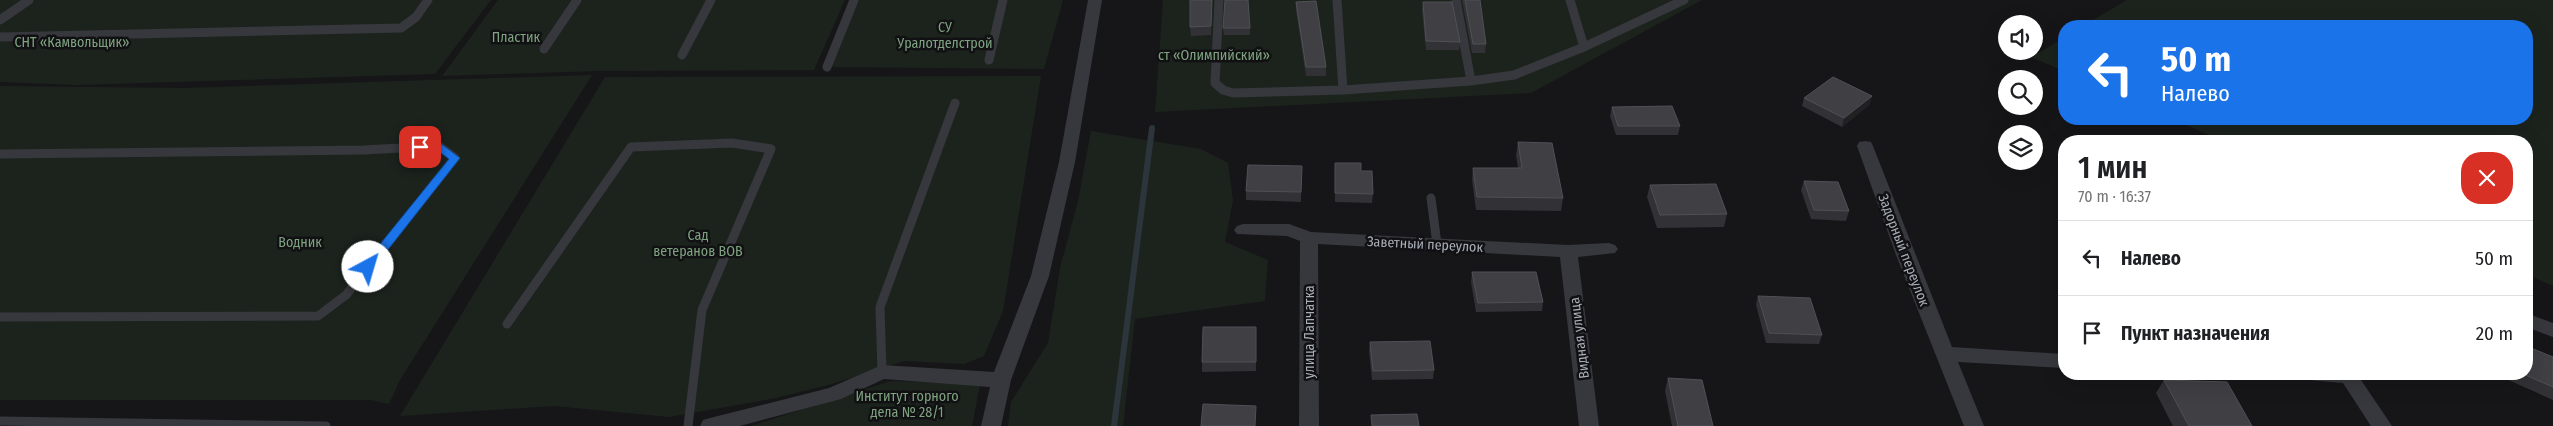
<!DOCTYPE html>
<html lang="ru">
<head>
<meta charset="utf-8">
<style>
  :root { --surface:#fff; --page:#f6f6f6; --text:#202124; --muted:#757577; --line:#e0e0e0 }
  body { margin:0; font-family:"Fira Sans Condensed",sans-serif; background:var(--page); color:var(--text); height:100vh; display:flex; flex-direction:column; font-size:19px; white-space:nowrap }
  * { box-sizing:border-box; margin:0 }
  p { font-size:16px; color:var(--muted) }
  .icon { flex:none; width:28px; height:28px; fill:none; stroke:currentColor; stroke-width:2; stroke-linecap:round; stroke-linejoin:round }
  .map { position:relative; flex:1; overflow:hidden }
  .panel { position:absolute; left:2058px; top:135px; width:475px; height:245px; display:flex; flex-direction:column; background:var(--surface); border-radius:20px; box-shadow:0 5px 20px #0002 }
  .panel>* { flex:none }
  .guide { position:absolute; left:2058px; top:20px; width:475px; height:105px; border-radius:20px; box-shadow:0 5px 20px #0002; background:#1a73e8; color:#fff; overflow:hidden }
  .tools { position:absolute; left:1998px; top:15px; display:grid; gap:10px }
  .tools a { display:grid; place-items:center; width:45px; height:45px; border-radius:50%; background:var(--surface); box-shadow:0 5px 20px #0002; font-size:25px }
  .pin { position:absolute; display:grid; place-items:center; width:42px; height:42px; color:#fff; margin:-21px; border-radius:10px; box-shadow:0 2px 8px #0006 }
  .me { position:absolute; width:55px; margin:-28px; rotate:39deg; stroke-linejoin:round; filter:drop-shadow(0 0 4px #0008) }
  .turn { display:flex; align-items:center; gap:18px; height:105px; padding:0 20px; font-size:22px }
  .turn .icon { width:65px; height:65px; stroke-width:2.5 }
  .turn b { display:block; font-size:35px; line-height:42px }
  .round { display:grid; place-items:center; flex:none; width:52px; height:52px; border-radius:20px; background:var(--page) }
  .head { display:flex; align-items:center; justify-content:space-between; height:85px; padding:0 20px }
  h1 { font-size:30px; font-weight:600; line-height:38px }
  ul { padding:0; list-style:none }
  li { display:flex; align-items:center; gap:15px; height:75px; padding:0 20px; border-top:1px solid var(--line) }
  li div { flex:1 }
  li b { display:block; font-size:19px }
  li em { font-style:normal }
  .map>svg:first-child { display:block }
</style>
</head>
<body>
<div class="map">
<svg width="2553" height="426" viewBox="0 0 2553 426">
  <rect width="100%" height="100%" fill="#161618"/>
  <path fill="#1c231d" d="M0,0H491L435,74L76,85L0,82Z
    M498,0H845L814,70L598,71L442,76Z
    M857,0H1063L1044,69L827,67Z
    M1163,0H1702L1531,93L1155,112Z
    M2127,0H2553V286L2526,274V141H2223L2172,119H2526V26H2083Z
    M2064,38V71L2031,57Z
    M592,75L400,380L389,404L371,400H0V86L182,88Z
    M1041,76L1003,311L984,356L964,364L904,361L832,384L776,398L669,417L554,406L400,416L605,77Z
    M1091,131L1201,149L1228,163L1233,200L1225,242L1268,260L1265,301L1135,319L1123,426H1008L1011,402L1048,343L1060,268L1078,201Z
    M891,381L980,384L972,426H751Z"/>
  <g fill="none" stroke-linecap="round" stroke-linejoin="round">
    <path stroke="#2c353c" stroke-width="6" d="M1114,426L1152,128"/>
    <path stroke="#37383d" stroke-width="9" d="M1219,0L1215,83L1223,90L1233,93L1343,90L1471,81L1514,75L1584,47L1570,0
      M1337,0L1343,90
      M1456,0L1471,81
      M0,20L29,0
      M0,37L401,28L416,17L428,0
      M1584,47L1684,0
      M544,49L577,0
      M682,55L711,0
      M989,60L1003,0
      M827,67L854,0
      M0,154L364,150L439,146L455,158L346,295L318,316L0,317
      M1431,198L1437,244
      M507,324L631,147L732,143L771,149L702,310L688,426
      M882,372L880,307L955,103
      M0,421L326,426"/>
    <path fill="#37383d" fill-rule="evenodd" d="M1088,0H1102L1075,162L1049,276L1011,380L1001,426H981L990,387L884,379L841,399L740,426H700L703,420L710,418L829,388L882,365L994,372L1031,276L1059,162Z
      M1865,141L1871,142L1873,146L1952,347L2064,354V368L1958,362L1984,426H1964L1896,255L1857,146L1859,142Z
      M1243,224H1289L1311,232L1568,245L1609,243L1615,245L1618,249L1615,253L1578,257L1599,426H1579L1560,257L1318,244L1319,426H1299L1300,241L1287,236L1237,234L1234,230L1237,226Z
      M2526,313L2553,323V337L2526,327Z
      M2295,374H2357L2392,426H2371L2343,383L2298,379Z"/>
  </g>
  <path fill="#323236" d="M1212,0L1211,35L1191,36L1190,27Z
    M1462,0H1480L1486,44L1485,53H1472Z
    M1296,2L1326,67V76H1306L1296,10Z
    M1423,2L1460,42L1459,50H1426L1422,10Z
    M1223,28H1250V35H1224Z
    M1872,96L1869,105L1842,127L1802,106L1804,98Z
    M1612,107L1680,126L1678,135H1616L1610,116Z
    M1518,142L1563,198L1561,211L1476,210L1472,180L1473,168H1518L1516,155Z
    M1335,163L1361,171L1373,194L1372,203L1335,202Z
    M1302,166L1301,202L1246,200V191Z
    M1804,181L1849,211L1846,221L1811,219L1801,190Z
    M1650,185L1727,214L1724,227L1657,228L1647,197Z
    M1472,272L1543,302L1542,311L1476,312L1471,282Z
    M1758,296L1822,335L1819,344L1766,343L1756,305Z
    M1256,327V371L1202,372V362Z
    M1370,342L1434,370L1433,379L1372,380L1369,351Z
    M2553,357V400L2495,374H2526Z
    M1668,378L1713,426H1672L1665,391Z
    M2164,380L2252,426H2173L2156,393Z"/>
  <path fill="#212124" d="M1872,96L1869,105L1842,127L1844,118Z"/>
  <path fill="#3f3f44" stroke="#4f5156" d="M1190,0H1212L1211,26L1190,27Z
    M1225,0H1248L1250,28H1223Z
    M1465,0H1480L1486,44H1473Z
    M1316,1L1326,67H1306L1296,2Z
    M1423,2H1452L1460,42L1426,41Z
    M1833,77L1872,96L1844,118L1804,98Z
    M1672,106L1680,126H1618L1612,107Z
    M1518,142L1552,143L1563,198L1477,197L1473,168H1522Z
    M1335,163H1361V171H1372L1373,194L1335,193Z
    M1248,165L1302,166L1301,192L1246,191Z
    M1804,181L1838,182L1849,211L1814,210Z
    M1716,184L1727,214L1660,215L1650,185Z
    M1472,272H1536L1543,302L1478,303Z
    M1758,296L1810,298L1822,335L1769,333Z
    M1203,327H1256V362H1202Z
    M1430,341L1434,370L1373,371L1370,342Z
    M2526,346L2553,357V387L2523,374H2526Z
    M1668,378L1702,380L1713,426H1678Z
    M2164,380L2227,382L2252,426H2189Z
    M1203,404L1256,406L1255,426H1201Z
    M1417,414L1419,426H1372L1371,415Z"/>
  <path fill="#1a73e8" stroke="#114b97" d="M440,143L460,158L372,270H364V264L449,159L437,150H420L415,147L420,144Z"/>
  <g text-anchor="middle" stroke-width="5" stroke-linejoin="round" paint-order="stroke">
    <g font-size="14" fill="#7fa381" stroke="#111113">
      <text x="945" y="32">СУ<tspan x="945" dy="16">Уралотделстрой</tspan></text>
      <text x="516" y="42">Пластик</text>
      <text x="72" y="47">СНТ «Камвольщик»</text>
      <text x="1214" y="60">ст «Олимпийский»</text>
      <text x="698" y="240">Сад<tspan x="698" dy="16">ветеранов ВОВ</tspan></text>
      <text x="300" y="247">Водник</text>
      <text x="907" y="401">Институт горного<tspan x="907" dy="16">дела № 28/1</tspan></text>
    </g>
    <g font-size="14" fill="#a8adb8" stroke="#111113">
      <text transform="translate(1425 244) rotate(3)" y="5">Заветный переулок</text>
      <text transform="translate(1904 250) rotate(69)" y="5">Задорный переулок</text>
      <text transform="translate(1309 332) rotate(-90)" y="5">улица Лапчатка</text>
      <text transform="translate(1579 338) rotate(-97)" y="5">Видная улица</text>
    </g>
  </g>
</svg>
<div class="tools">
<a><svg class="icon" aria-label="sound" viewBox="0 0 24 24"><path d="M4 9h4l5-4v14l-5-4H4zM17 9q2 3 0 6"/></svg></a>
<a><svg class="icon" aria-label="search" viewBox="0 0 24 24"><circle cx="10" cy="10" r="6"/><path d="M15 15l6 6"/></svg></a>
<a><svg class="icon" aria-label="layers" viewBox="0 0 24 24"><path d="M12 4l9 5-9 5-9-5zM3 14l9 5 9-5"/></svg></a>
</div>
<div class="pin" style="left:420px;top:147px;background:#d93025"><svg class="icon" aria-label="arrive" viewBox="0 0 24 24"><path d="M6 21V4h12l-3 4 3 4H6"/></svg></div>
<svg class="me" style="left:368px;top:267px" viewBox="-20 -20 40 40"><circle r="19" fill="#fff"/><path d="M0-13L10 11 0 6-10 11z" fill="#1a73e8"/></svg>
<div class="guide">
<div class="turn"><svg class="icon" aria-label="left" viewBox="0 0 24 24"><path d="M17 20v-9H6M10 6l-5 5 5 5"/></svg><div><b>50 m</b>Налево</div></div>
</div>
<section class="panel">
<div class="head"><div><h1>1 мин</h1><p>70 m · 16:37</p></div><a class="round" style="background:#d93025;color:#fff"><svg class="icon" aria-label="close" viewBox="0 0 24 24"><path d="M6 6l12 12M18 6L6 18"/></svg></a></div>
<ul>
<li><svg class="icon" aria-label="left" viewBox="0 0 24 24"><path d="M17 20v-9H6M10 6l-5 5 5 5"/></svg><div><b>Налево</b></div><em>50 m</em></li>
<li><svg class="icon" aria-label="arrive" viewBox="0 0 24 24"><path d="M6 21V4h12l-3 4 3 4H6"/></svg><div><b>Пункт назначения</b></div><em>20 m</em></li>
</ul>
</section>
</div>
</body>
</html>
